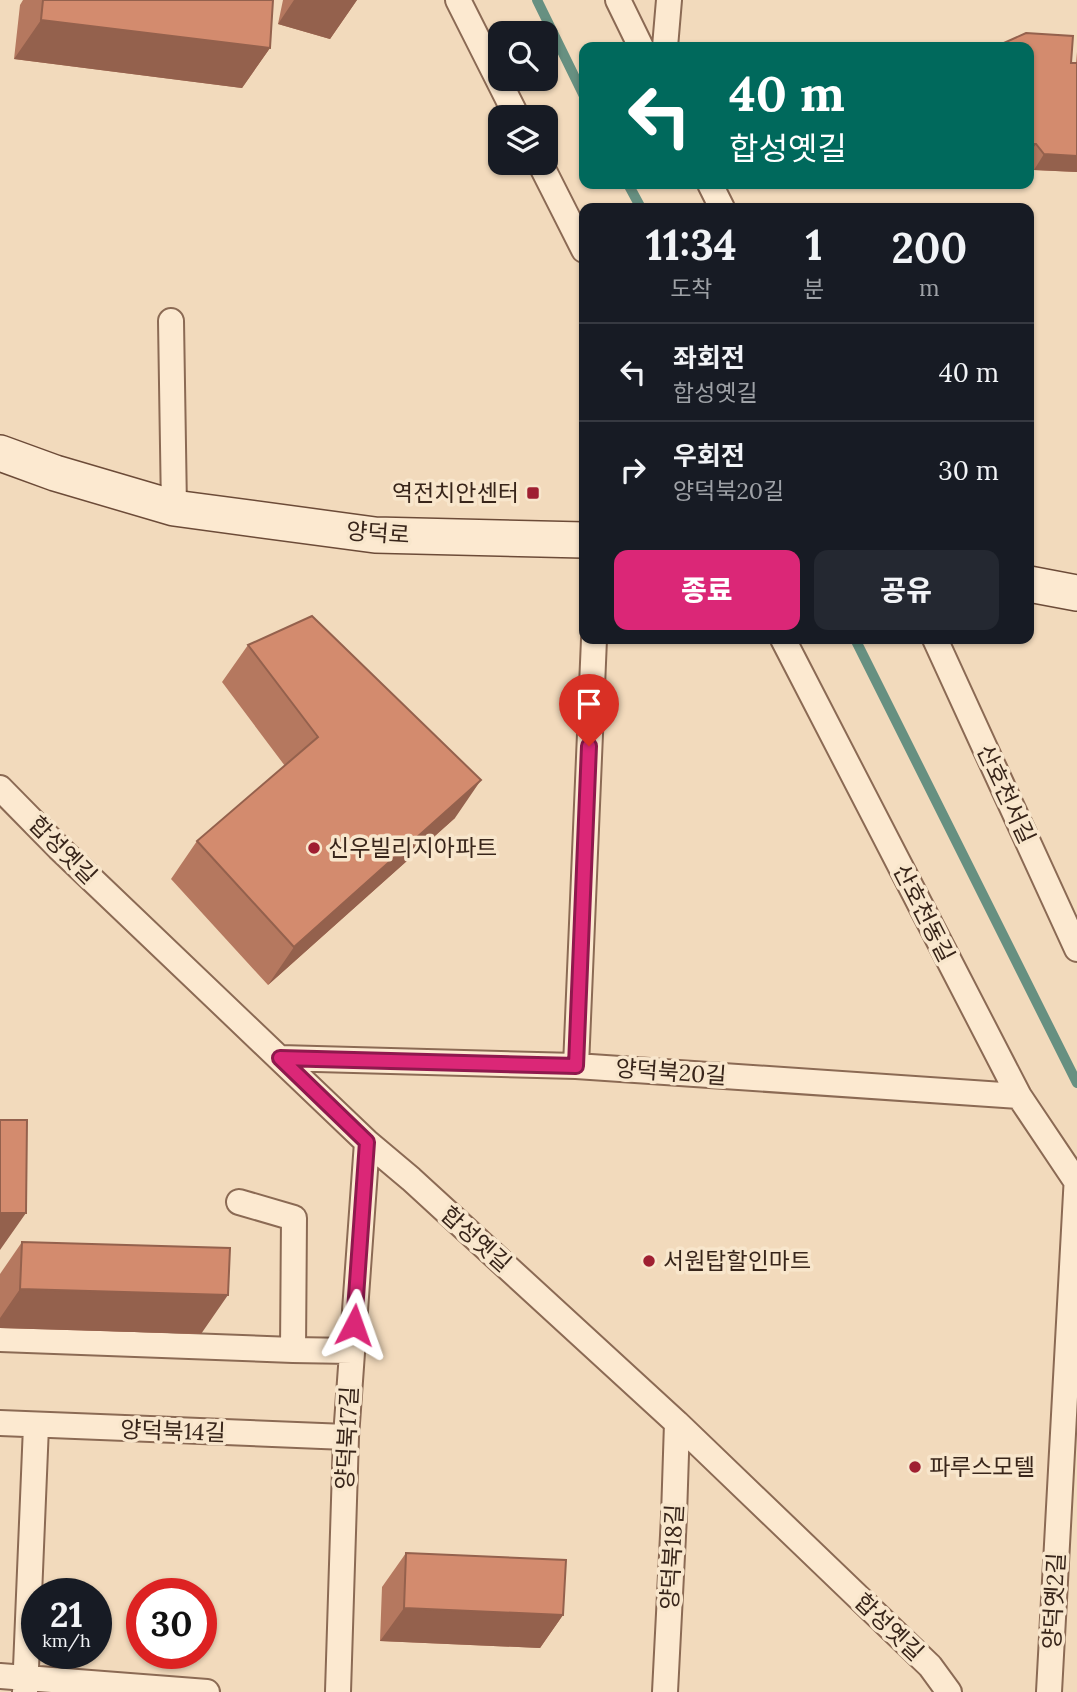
<!DOCTYPE html>
<html lang="ko">
<head>
<meta charset="utf-8">
<style>
  :root { --surface:#171b24; --page:#242831; --text:#f1f3f6; --muted:#9ea1a6; --line:#363941; --accent:#db2777 }
  body { margin:0; font-family:Lora,"Noto Sans KR",serif; background:var(--page); color:var(--text); height:100vh; display:flex; flex-direction:column; font-size:26px; white-space:nowrap }
  * { box-sizing:border-box; margin:0 }
  p { font-size:23px; color:var(--muted) }
  .icon { flex:none; width:38px; height:38px; fill:none; stroke:currentColor; stroke-width:2; stroke-linecap:round; stroke-linejoin:round }
  .map { position:relative; flex:1; overflow:hidden }
  .side { position:absolute; left:579px; top:203px; width:455px; height:441px; display:flex; flex-direction:column; background:var(--surface); border-radius:14px; box-shadow:0 2px 5px #0004 }
  .side>* { flex:none }
  .guide { position:absolute; left:579px; top:42px; width:455px; height:147px; border-radius:14px; box-shadow:0 2px 5px #0004; background:#00695c; color:#fff; overflow:hidden }
  .buttons { position:absolute; left:488px; top:21px; display:grid; gap:14px }
  .buttons a { display:grid; place-items:center; width:70px; height:70px; border-radius:14px; background:var(--surface); box-shadow:0 2px 5px #0004; font-size:35px }
  .speed { position:absolute; left:21px; top:1578px; display:flex; gap:14px; font-size:35px; font-weight:700; text-align:center }
  .speed>* { display:grid; place-content:center; width:91px; height:91px; border-radius:50%; background:var(--surface); box-shadow:0 2px 5px #0004; line-height:1 }
  .speed small { font-size:18px; font-weight:400 }
  .speed .limit { border:10px solid #d22; background:#fff; color:#111 }
  .pin { position:absolute; display:grid; place-items:center; width:60px; height:60px; color:#fff; margin:-72px -30px; border-radius:50% 50% 50% 0; rotate:-45deg; box-shadow:0 0 7px #0007 }
  .pin .icon { rotate:45deg }
  .me { position:absolute; width:77px; margin:-38px; rotate:4deg; stroke-linejoin:round; filter:drop-shadow(0 0 5px #0008) }
  .turn { display:flex; align-items:center; gap:24px; height:147px; padding:0 35px; font-size:32px }
  .turn .icon { width:91px; height:91px; stroke-width:2.5 }
  .turn b { display:block; font-size:49px; line-height:60px }
  .eta { display:flex; justify-content:space-evenly; align-items:center; height:119px; text-align:center }
  .eta b { font-size:42px; font-weight:800; line-height:49px }
  .action { display:flex; gap:14px; margin-top:auto; padding:14px 35px }
  .action a { flex:1; height:80px; border-radius:14px; background:var(--accent); color:#fff; font-size:28px; font-weight:800; line-height:80px; text-align:center }
  .action a+a { background:var(--page); color:var(--text) }
  ul { padding:0; list-style:none }
  li { display:flex; align-items:center; gap:21px; height:98px; padding:0 35px; border-top:2px solid var(--line) }
  li div { flex:1 }
  li b { display:block; font-size:26px }
  li em { font-style:normal }
  .map>svg:first-child { display:block }
</style>
</head>
<body>
<div class="map">
<svg width="1077" height="1692" viewBox="0 0 1077 1692">
  <rect width="100%" height="100%" fill="#f2dabc"/>
  <g fill="none" stroke-linecap="round" stroke-linejoin="round">
    <path stroke="#679081" stroke-width="10" d="M537,0L584,96
      M628,184L641,208
      M855,639L1077,1083"/>
    <defs>
      <path id="street" d="M458,0L517,117
        M618,0L641,47
        M665,47L669,0
        M540,163L584,250
        M710,184L722,208
        M171,321L174,508
        M783,639L1019,1096L1076,1181
        M935,639L1077,949
        M0,788L59,848L367,1142L411,1179L677,1423L930,1666L949,1692
        M280,1058L576,1066L1019,1096
        M576,1066L594,639
        M239,1202L294,1218L293,1350
        M0,1339L293,1350L352,1351
        M0,1423L346,1437
        M0,1676L207,1692
        M25,1692L36,1426
        M338,1692L346,1437L367,1142
        M665,1692L674,1516L677,1423
        M1049,1692L1077,1175"/>
      <path id="secondary" d="M0,453L55,473L174,508L375,535L584,540
        M1029,584L1077,593"/>
    </defs>
    <use href="#street" stroke="#8b6a54" stroke-width="28"/>
    <use href="#secondary" stroke="#6c4b38" stroke-width="38"/>
    <use href="#street" stroke="#fce9d0" stroke-width="24"/>
    <use href="#secondary" stroke="#fce9d0" stroke-width="35"/>
  </g>
  <path fill="#b5785f" d="M23,0H273L270,48L242,88L14,59L20,5Z
    M283,0H357L330,39L278,24Z
    M1029,47L1071,63H1076L1077,52V172L1034,170L1029,164Z
    M248,645L455,818L268,985L171,879L197,841L285,766L222,682Z
    M22,1242L201,1334L0,1328V1274Z
    M406,1553L563,1615L540,1648L380,1641L382,1587Z"/>
  <path fill="#94614d" d="M294,0H357L330,39L278,24Z
    M41,20L270,48L242,88L14,59Z
    M1029,144H1036L1029,154Z
    M1044,154L1077,156V172L1034,170Z
    M481,780L455,818L268,985L294,947Z
    M0,1213H26L0,1250Z
    M20,1289L228,1295L201,1334L0,1328V1318Z
    M404,1608L563,1615L540,1648L380,1641Z"/>
  <path fill="#d38b6e" stroke="#94614d" stroke-width="2" d="M43,0H273L270,48L41,20Z
    M1026,33L1073,36L1071,63H1077V156L1044,154L1036,144H1029V47H995Z
    M312,616L481,780L294,947L197,841L318,737L248,645Z
    M0,1120H27L26,1213H0Z
    M22,1242L230,1248L228,1295L20,1289Z
    M406,1553L566,1560L563,1615L404,1608Z"/>
  <g fill="none" stroke-linecap="round" stroke-linejoin="round">
    <defs>
      <path id="route" d="M354,1325L367,1142L280,1058L576,1066L589,746"/>
    </defs>
    <use href="#route" stroke="#8e194d" stroke-width="18"/>
    <use href="#route" stroke="#db2777" stroke-width="12"/>
  </g>
  <g fill="#9f1f31" stroke="#f8e6cc" stroke-width="2.5">
    <rect x="526" y="486" width="14" height="14" rx="3.5"/>
    <circle cx="314" cy="848" r="7"/>
    <circle cx="649" cy="1261" r="7"/>
    <circle cx="915" cy="1467" r="7"/>
  </g>
  <g text-anchor="middle" stroke-width="7" stroke-linejoin="round" paint-order="stroke">
    <g font-size="23" fill="#38251a" stroke="#f8e6cc" text-anchor="start">
      <text x="519" y="501" text-anchor="end">역전치안센터</text>
      <text x="328" y="856">신우빌리지아파트</text>
      <text x="663" y="1269">서원탑할인마트</text>
      <text x="929" y="1475">파루스모텔</text>
    </g>
    <g font-size="23" fill="#38251a" stroke="#f8e6cc">
      <text transform="translate(378 533) rotate(4)" y="8">양덕로</text>
      <text transform="translate(1006 794) rotate(65)" y="8">산호천서길</text>
      <text transform="translate(63 850) rotate(45)" y="8">합성옛길</text>
      <text transform="translate(924 913) rotate(63)" y="8">산호천동길</text>
      <text transform="translate(671 1072) rotate(4)" y="8">양덕북20길</text>
      <text transform="translate(476 1239) rotate(42)" y="8">합성옛길</text>
      <text transform="translate(173 1431) rotate(2)" y="8">양덕북14길</text>
      <text transform="translate(347 1438) rotate(-87)" y="8">양덕북17길</text>
      <text transform="translate(672 1557) rotate(-87)" y="8">양덕북18길</text>
      <text transform="translate(1054 1601) rotate(-87)" y="8">양덕옛2길</text>
      <text transform="translate(889 1627) rotate(44)" y="8">합성옛길</text>
    </g>
  </g>
</svg>
<div class="buttons">
<a><svg class="icon" aria-label="search" viewBox="0 0 24 24"><circle cx="10" cy="10" r="6"/><path d="M15 15l6 6"/></svg></a>
<a><svg class="icon" aria-label="layers" viewBox="0 0 24 24"><path d="M12 4l9 5-9 5-9-5zM3 14l9 5 9-5"/></svg></a>
</div>
<div class="speed"><div>21<small>km/h</small></div><div class="limit">30</div></div>
<div class="pin" style="left:589px;top:746px;background:#d93025"><svg class="icon" aria-label="arrive" viewBox="0 0 24 24"><path d="M6 21V4h12l-3 4 3 4H6"/></svg></div>
<svg class="me" style="left:354px;top:1325px" viewBox="-20 -20 40 40"><path d="M0-17L14 15 0 8-14 15z" fill="#db2777" stroke="#fff" stroke-width="4"/></svg>
<div class="guide">
<div class="turn"><svg class="icon" aria-label="left" viewBox="0 0 24 24"><path d="M17 20v-9H6M10 6l-5 5 5 5"/></svg><div><b>40 m</b>합성옛길</div></div>
</div>
<section class="side">
<div class="eta">
<div><b>11:34</b><p>도착</p></div>
<div><b>1</b><p>분</p></div>
<div><b>200</b><p>m</p></div>
</div>
<ul>
<li><svg class="icon" aria-label="left" viewBox="0 0 24 24"><path d="M17 20v-9H6M10 6l-5 5 5 5"/></svg><div><b>좌회전</b><p>합성옛길</p></div><em>40 m</em></li>
<li><svg class="icon" aria-label="right" viewBox="0 0 24 24"><path d="M7 20v-9h11M14 6l5 5-5 5"/></svg><div><b>우회전</b><p>양덕북20길</p></div><em>30 m</em></li>
</ul>
<div class="action"><a>종료</a><a>공유</a></div>
</section>
</div>
</body>
</html>
